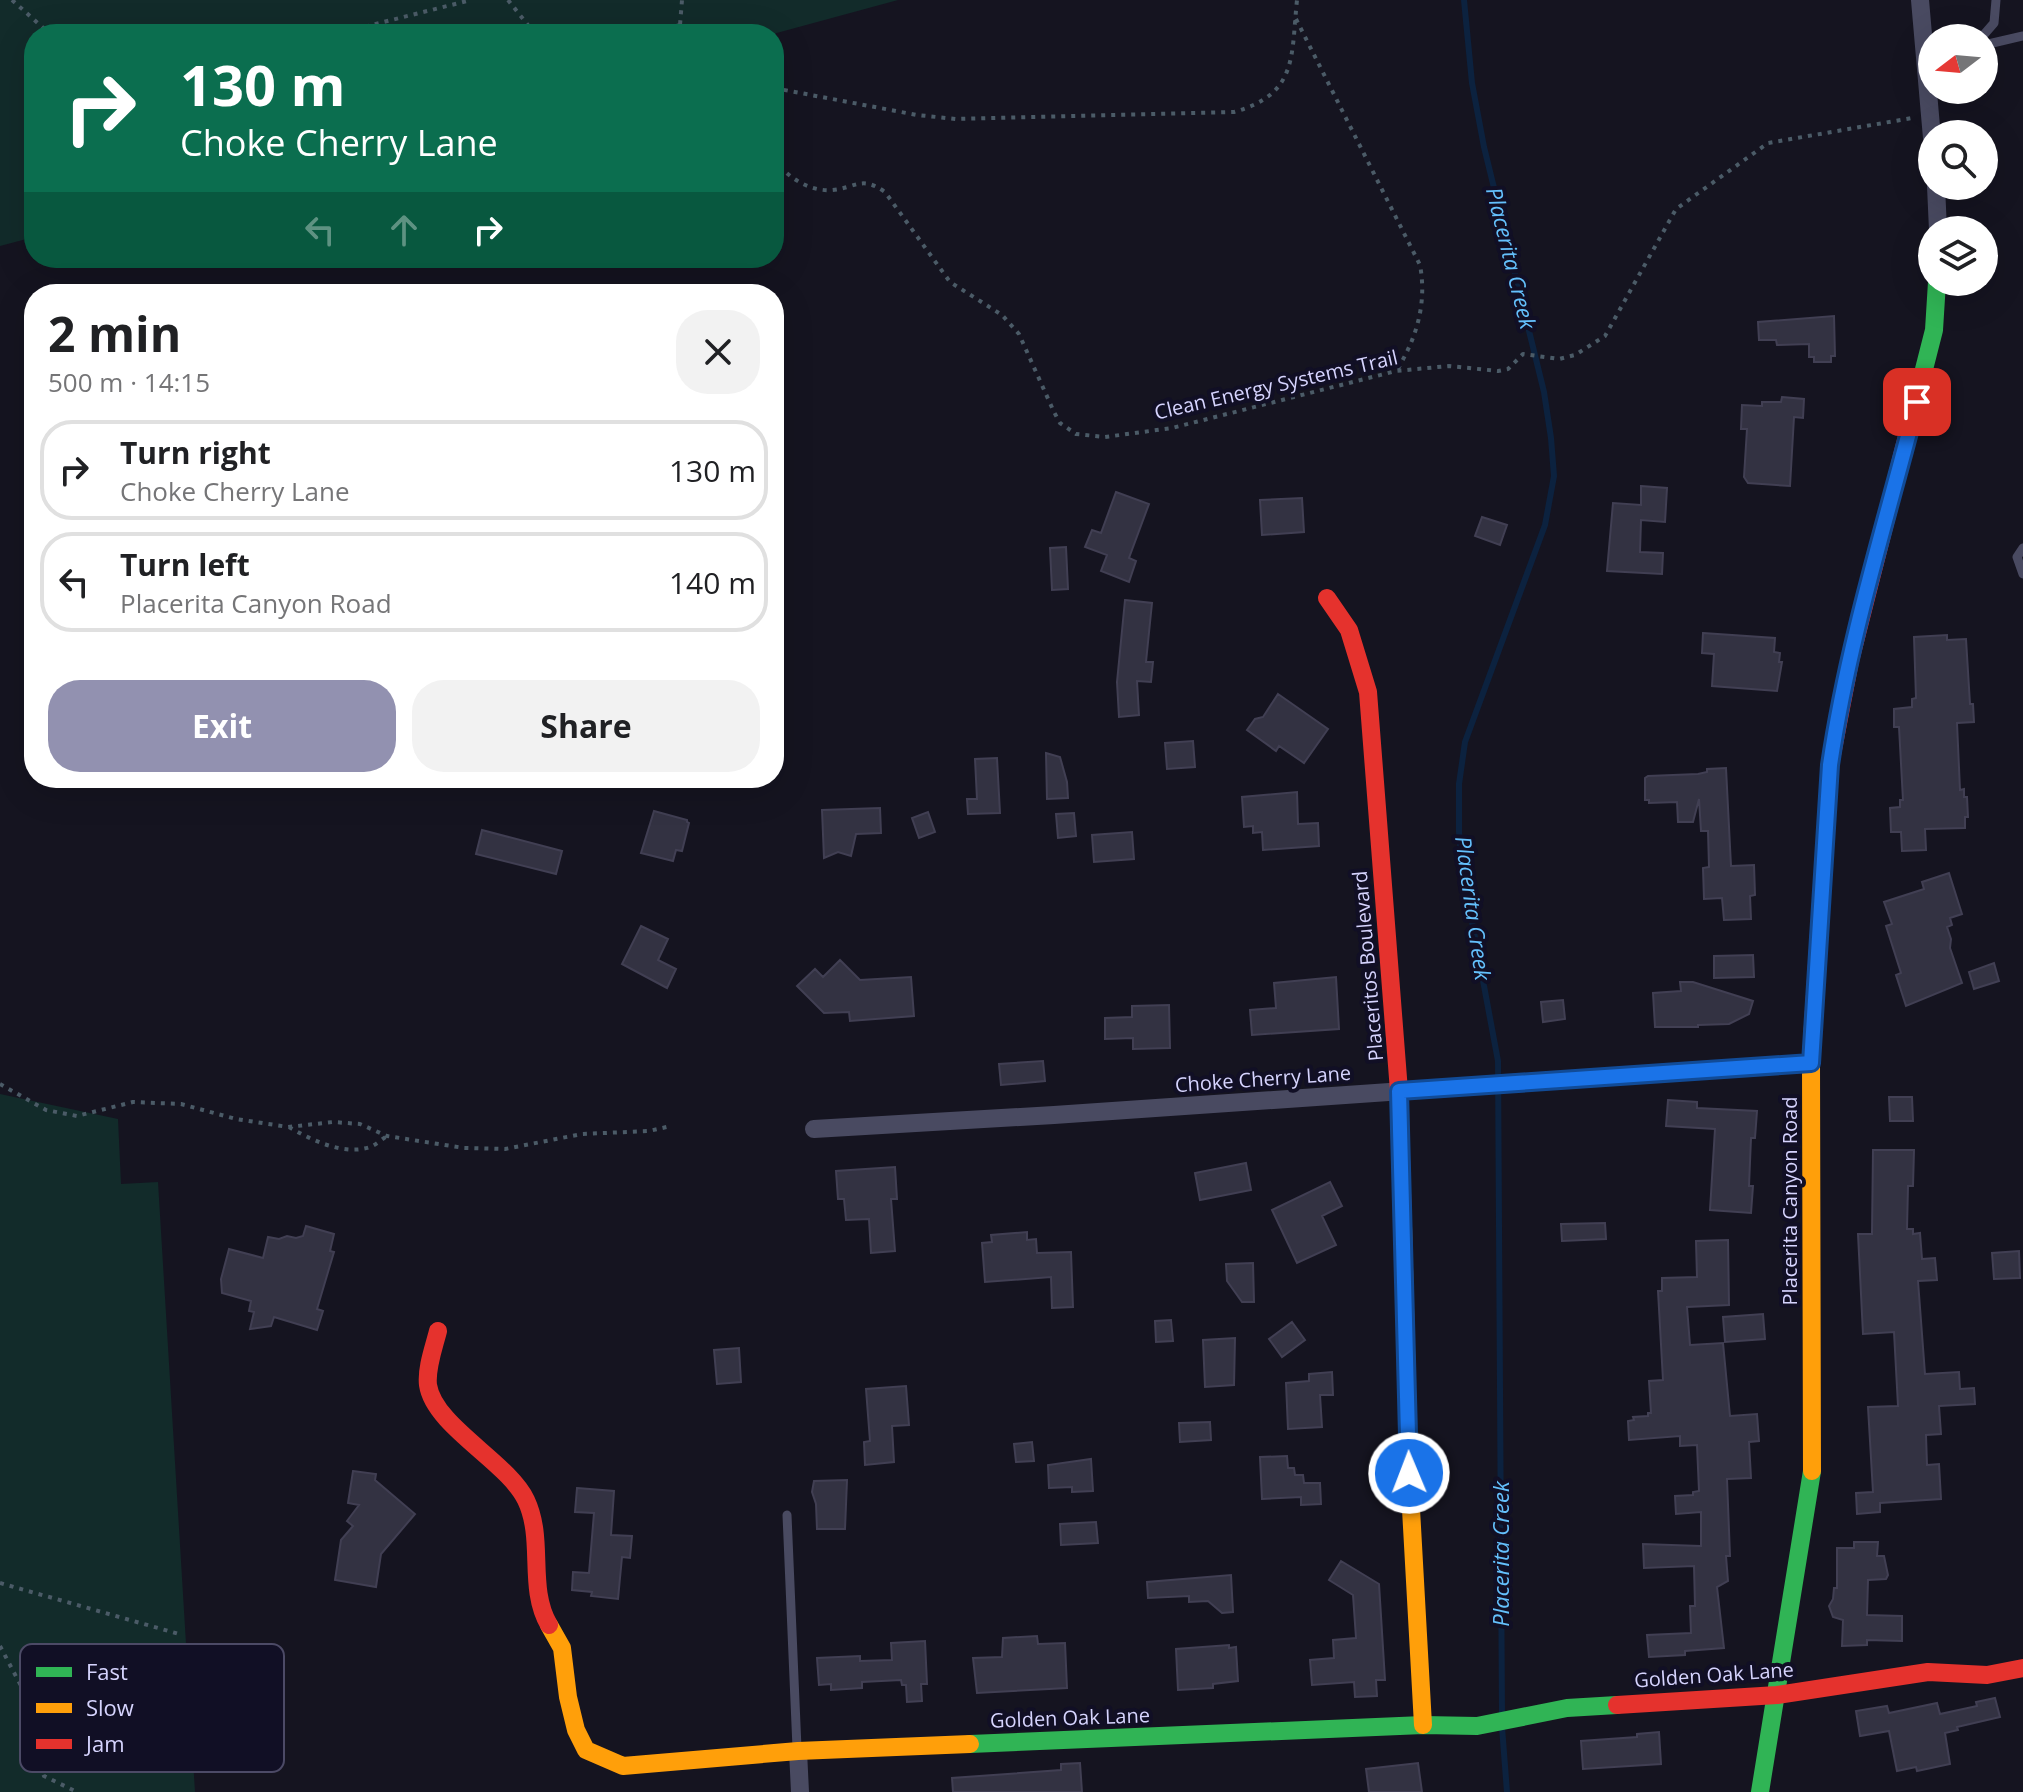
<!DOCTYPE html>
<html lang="en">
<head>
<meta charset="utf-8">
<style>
  :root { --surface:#fff; --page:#f2f2f2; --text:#202124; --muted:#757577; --line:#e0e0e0; --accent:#9291b0 }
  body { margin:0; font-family:"Open Sans",sans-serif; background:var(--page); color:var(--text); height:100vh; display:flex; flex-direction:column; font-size:30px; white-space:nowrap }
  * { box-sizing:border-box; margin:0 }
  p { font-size:26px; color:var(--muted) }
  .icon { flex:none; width:44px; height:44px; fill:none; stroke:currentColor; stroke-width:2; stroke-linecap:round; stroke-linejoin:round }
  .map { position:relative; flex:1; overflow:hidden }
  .drawer { position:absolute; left:24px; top:284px; width:760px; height:504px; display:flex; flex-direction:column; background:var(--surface); border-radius:32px; box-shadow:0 8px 32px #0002 }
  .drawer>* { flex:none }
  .top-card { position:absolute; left:24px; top:24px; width:760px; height:244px; border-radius:32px; box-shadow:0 8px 32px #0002; background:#0b6e4f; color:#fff; overflow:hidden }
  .needle { width:52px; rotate:254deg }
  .tools { position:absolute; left:1918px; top:24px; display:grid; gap:16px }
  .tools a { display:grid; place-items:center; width:80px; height:80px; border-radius:50%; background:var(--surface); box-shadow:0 8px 32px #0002; font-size:40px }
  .pin { position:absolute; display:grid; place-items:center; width:68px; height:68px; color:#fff; margin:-34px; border-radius:16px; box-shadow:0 4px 12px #0006 }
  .me { position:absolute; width:88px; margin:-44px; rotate:359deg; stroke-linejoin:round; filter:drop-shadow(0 0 6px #0008) }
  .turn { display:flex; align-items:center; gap:28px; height:168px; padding:0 24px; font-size:36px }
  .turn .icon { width:104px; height:104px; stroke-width:2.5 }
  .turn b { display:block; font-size:56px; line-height:68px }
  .lanes { display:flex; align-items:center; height:76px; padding:0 24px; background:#0003; justify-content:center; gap:40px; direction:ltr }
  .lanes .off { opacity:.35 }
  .round { display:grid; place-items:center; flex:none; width:84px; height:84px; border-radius:32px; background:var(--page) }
  .headline { display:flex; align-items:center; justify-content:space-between; height:136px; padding:0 24px }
  h1 { font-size:48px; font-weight:700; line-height:60px }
  .action { display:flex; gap:16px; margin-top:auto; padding:16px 24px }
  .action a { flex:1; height:92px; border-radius:32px; background:var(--accent); color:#fff; font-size:32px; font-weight:700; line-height:92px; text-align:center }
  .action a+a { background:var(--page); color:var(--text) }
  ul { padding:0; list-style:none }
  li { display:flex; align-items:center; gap:24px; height:100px; margin:0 16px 12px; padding:0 8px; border:4px solid var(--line); border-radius:32px }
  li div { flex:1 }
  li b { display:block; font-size:30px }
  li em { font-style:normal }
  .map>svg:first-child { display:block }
</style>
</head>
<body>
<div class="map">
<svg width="2023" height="1792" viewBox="0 0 2023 1792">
  <rect width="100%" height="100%" fill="#151420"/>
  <path fill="#122b2a" d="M0,0H898L773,34H34V237L0,246Z
    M0,1094L118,1119L121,1184L158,1182L195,1792H0Z"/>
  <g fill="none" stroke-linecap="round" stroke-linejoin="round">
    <path stroke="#0c223f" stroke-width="6" d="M1464,0L1472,83L1484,147L1544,392L1551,438L1554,476L1545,525L1465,742L1459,784V832L1463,873L1498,1061L1502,1716
      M1502,1727L1507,1792"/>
  </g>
  <path fill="#333242" stroke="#413f53" stroke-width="2" d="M1834,316L1835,356H1831V362H1814V357H1809V344L1777,345L1776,340H1759L1758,322Z
    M1782,397L1804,399L1803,418L1794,417L1790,486L1748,483L1744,477L1747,429H1741L1742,405L1762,406V402H1781Z
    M1641,486L1667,488L1665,522L1641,520L1640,552L1663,553L1662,574L1607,571L1613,503L1641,505Z
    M1116,492L1149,504L1129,558L1136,561L1129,582L1101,571L1107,555L1085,547L1092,530L1101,533Z
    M1302,498L1304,532L1262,535L1260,500Z
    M1482,517L1507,525L1500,545L1475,536Z
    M1066,547L1068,589L1052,590L1050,548Z
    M1125,600L1152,603L1146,662H1153L1151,682L1137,681L1139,715L1119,717L1117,682Z
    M1703,633L1775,638L1774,652L1780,653L1779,662H1782L1777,691L1712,686L1714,654L1702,653Z
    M1947,635V640L1966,639L1970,704H1973L1974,722L1957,723L1960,790L1964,789V797H1967L1968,817H1965V828L1925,829L1926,850L1902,851L1901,832H1891L1890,808L1900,807V800H1903L1899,727H1894V709L1912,707V699L1916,698L1914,637Z
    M1278,694L1328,729L1304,763L1279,746L1276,751L1247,730L1255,719L1263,717Z
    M1193,741L1195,767L1167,769L1165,743Z
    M1046,753L1060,757L1067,782L1068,798L1047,799Z
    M997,758L1000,813L968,814L967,799H977L975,759Z
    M1726,768L1731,866L1754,865L1755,895L1750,896L1751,919L1724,920L1722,898L1704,899L1703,868L1709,867L1708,831H1701L1699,799L1693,822H1678L1677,802L1649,803V800H1645V778L1648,776L1698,774L1707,772V769Z
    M1297,792L1298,824L1318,823L1319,846L1263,850L1262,832L1253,833V826L1244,827L1242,797Z
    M880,808L881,833L856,834L851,856L838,852L824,858L822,810Z
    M654,811L687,820V822L689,823L682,851L676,850L673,861L641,853Z
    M928,812L935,832L919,838L912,818Z
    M1074,813L1076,836L1058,838L1056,814Z
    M482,830L562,851L556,874L476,854Z
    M1132,832L1134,859L1094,862L1092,835Z
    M1949,873L1962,914L1950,918L1952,925L1947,927L1951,939L1950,948L1962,983L1906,1006L1896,975L1901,973L1886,926L1892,924L1884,902L1924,889L1922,882Z
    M641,926L668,939L658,960L676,969L667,988L622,964Z
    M1753,955L1754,977L1714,978V956Z
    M840,960L860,980L911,977L914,1016L850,1021L849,1012L824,1013L797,986L815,969L823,977Z
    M1994,963L1999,981L1974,989L1969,972Z
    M1336,977L1339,1029L1252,1035L1250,1010L1276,1008L1274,983Z
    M1680,982H1693L1753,1001L1749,1014L1729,1024L1698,1025V1027H1655L1653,993L1681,991Z
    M1563,1000L1565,1019L1543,1022L1541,1002Z
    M1169,1005L1170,1048L1133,1049V1038L1105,1039V1018L1132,1017V1006Z
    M1043,1061L1045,1081L1001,1085L999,1064Z
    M1889,1097H1912L1913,1121H1890Z
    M1668,1100L1697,1102V1108L1757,1111L1755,1138H1751L1749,1186H1753L1751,1213L1710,1210L1715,1129L1666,1126Z
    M1873,1150H1914L1913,1186H1908L1907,1229H1913V1234L1920,1233L1922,1259L1935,1258L1937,1280L1918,1281L1925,1374L1959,1372L1960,1389L1974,1388L1975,1404L1939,1406L1941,1434L1926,1435L1927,1465L1939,1464L1941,1499L1880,1503V1512L1857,1514L1856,1493L1873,1492L1868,1407L1898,1406L1894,1332L1863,1334L1858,1234H1872Z
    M1246,1163L1251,1190L1200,1200L1195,1173Z
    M895,1167L897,1199H891L895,1251L871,1253L869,1219L846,1220L844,1199H838L836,1171Z
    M1330,1182L1342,1206L1322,1216L1336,1245L1297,1263L1272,1210Z
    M1605,1223L1606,1239L1562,1241L1561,1224Z
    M306,1226L334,1234L330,1251L334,1252L317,1309L323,1311L317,1330L274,1317L271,1326L250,1329L254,1312L249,1311L251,1301L222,1293L221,1279L229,1249L263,1258L268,1237L279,1239L287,1236L296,1238L303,1236Z
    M1027,1232V1240L1036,1239L1037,1253L1071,1252L1073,1307L1052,1308L1051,1277L985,1282L982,1243L992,1242L991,1235Z
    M1728,1240L1729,1305L1687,1307L1690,1345L1723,1343L1730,1416L1757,1414L1759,1441L1749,1442L1751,1478L1727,1479L1730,1556H1726L1728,1581L1717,1587L1724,1648L1685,1651V1655L1649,1657L1647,1635L1691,1633L1690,1606H1695L1694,1566L1644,1568L1643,1544L1701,1546V1512L1676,1514L1675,1496L1693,1495V1492L1699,1491L1697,1445L1680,1446V1436L1629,1440L1628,1421L1634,1420L1633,1417L1648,1416V1413H1651L1649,1381L1663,1380L1658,1291H1662V1278L1697,1277L1696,1241Z
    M2019,1251L2020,1278L1994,1279L1992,1253Z
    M1253,1263L1254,1302H1242L1227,1281L1226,1264Z
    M1763,1314L1765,1339L1725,1342L1723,1317Z
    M1171,1320L1173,1341L1156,1342L1155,1321Z
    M1292,1322L1305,1340L1282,1357L1269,1339Z
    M1235,1338L1234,1385L1205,1387L1203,1340Z
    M739,1348L741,1382L717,1384L714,1350Z
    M1332,1372L1333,1395H1320L1322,1427L1288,1429L1286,1383L1309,1381V1374Z
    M906,1386L909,1425L892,1426L894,1462L865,1465L864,1442L870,1441L866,1389Z
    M1210,1422L1211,1440L1180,1442L1179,1423Z
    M1032,1442L1034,1461L1016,1462L1014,1444Z
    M1287,1456L1288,1468H1294L1295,1475H1303L1304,1483H1320L1321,1504L1301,1505V1497L1262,1499L1260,1457Z
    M1091,1459L1093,1491L1072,1492V1487L1049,1488L1048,1465Z
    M353,1471L376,1474L375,1480L415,1514L381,1554L376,1587L335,1580L341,1540L353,1526L347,1521L359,1505L348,1503Z
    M847,1480L845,1529H817L816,1504L812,1492L814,1481Z
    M577,1488L614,1491L611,1535L632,1536L630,1558L622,1557L618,1599L591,1596L592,1592L572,1590L573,1572L589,1573L594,1513L575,1512Z
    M1096,1522L1098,1543L1061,1545L1060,1524Z
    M1854,1542H1878L1877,1556H1884L1888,1575L1886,1579L1868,1580L1867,1615L1902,1616V1641L1867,1640V1645L1842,1646L1843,1620L1833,1617L1829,1606L1833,1599L1834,1588H1837V1548H1854Z
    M1341,1561L1379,1584L1385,1680H1376L1377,1696L1355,1697L1354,1682L1312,1685L1310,1660L1334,1658L1333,1640L1356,1638L1353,1595L1329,1580Z
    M1231,1575L1233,1612L1222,1613L1208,1601L1189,1602V1596L1148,1598L1147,1582Z
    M1037,1636L1038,1644L1065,1643L1067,1688L977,1693L973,1658L1002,1657L1003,1638Z
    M925,1641L927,1684H921L922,1701L907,1702L906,1685H902L901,1680L862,1682V1688L831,1690V1684L819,1685L817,1658L860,1656V1661L892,1660L891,1643Z
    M1229,1645V1648L1236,1647L1238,1681L1213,1684V1688L1178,1690L1176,1649Z
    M1995,1698L2000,1717L1957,1727L1958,1730L1945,1733L1950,1764L1917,1771L1916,1767L1897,1771L1889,1731L1860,1736L1856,1711L1887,1706L1889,1713L1937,1703L1940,1714L1977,1706L1976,1702Z
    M1659,1732L1661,1764L1583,1769L1581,1741L1637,1737V1734Z
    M1080,1763L1082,1792H953L952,1778L1061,1770V1764Z
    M1418,1763L1422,1792H1369L1366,1769Z"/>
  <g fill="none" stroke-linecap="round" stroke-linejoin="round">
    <path stroke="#4b5b67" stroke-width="4" stroke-dasharray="4 6" stroke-linecap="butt" d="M12,0L50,34
      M508,0L535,34
      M1296,19L1420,265C1427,303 1417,337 1397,370
      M336,34L471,0
      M646,34L680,25
      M682,34L680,25L682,0
      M774,88L917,115L956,119L1234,112C1298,94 1291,57 1297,0
      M774,158C785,176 809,192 832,190C856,188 861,175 885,192L950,282L1002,315L1019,334L1054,412L1060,423L1076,434L1105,437L1172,428L1396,371L1449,366L1498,371L1508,369L1523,354L1559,359L1575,355L1605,336L1676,209L1768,143L1912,118
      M0,1084L46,1110L77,1116L133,1102L181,1104L236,1119L288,1127L333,1122L360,1124L387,1136L464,1148L505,1149L582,1134L649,1131L671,1126
      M289,1127C311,1140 344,1156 370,1147C376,1145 382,1139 387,1136
      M0,1583L179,1634
      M0,1646L39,1720L44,1752L40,1765L44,1776L77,1792"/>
    <path stroke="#494a61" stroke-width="9" d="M1981,38L1994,23L1996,0
      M1984,45L2023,36
      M2023,548L2017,557L2023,574
      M787,1515L797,1748"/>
    <path stroke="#494a61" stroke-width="18" d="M1920,0L1932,138
      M1936,186L1938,230
      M814,1129L1054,1115L1811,1063
      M798,1751L800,1792"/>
    <path stroke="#30b455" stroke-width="18" d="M1920,385L1934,330L1937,282
      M970,1744L1423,1725L1477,1726L1567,1708L1617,1705
      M1760,1792L1812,1471"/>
    <path stroke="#ff9f0a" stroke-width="18" d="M1403,1226L1409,1473L1423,1725
      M1812,1471L1811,1063L1813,1025
      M549,1625L562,1648L568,1697L576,1730L586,1750L623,1766L798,1751L970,1744"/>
    <path stroke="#e5322d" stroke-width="18" d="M1327,598L1349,630L1368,692L1399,1091L1403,1226
      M1813,1025L1830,765L1850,661L1920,385
      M438,1331C434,1347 426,1368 428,1385C434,1426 508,1462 526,1500C545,1540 527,1587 549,1625
      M1617,1705L1777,1695L1928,1672L1987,1675L2023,1668"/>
  </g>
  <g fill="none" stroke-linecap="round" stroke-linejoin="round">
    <defs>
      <path id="route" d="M1409,1473L1399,1091L1811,1063L1830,765C1848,642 1886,522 1917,402"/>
    </defs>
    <use href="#route" stroke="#114b97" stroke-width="20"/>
    <use href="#route" stroke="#1a73e8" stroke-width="14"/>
  </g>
  <g text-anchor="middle" stroke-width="8" stroke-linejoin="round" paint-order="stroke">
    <g font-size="20" fill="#d6d4fe" stroke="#110f25">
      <text transform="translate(1276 385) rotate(-13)" y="7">Clean Energy Systems Trail</text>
      <text transform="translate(1368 966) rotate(-95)" y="7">Placeritos Boulevard</text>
      <text transform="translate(1263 1079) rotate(-4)" y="7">Choke Cherry Lane</text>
      <text transform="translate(1790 1201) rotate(-90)" y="7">Placerita Canyon Road</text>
      <text transform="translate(1714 1675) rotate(-4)" y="7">Golden Oak Lane</text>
      <text transform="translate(1070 1718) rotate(-2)" y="7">Golden Oak Lane</text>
    </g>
    <g font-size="22" font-style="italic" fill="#64c0fc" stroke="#110f25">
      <text transform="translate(1511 258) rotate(76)" y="8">Placerita Creek</text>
      <text transform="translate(1473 908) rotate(82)" y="8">Placerita Creek</text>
      <text transform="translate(1501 1554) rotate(-90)" y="8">Placerita Creek</text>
    </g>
  </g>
  <rect x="20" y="1644" width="264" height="128" rx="12" fill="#110f25" stroke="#4c4a66" stroke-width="2"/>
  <rect x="36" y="1667" width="36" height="10" fill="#30b455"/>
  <rect x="36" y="1703" width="36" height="10" fill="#ff9f0a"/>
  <rect x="36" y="1739" width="36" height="10" fill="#e5322d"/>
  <g font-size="22" fill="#d6d4fe">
    <text x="86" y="1680">Fast</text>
    <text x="86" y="1716">Slow</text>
    <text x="86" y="1752">Jam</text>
  </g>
</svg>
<div class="tools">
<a><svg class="needle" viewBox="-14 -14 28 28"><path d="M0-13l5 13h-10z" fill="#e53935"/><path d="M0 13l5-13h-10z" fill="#757577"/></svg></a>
<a><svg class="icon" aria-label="search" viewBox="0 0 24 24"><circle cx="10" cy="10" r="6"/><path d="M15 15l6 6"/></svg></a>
<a><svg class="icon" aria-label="layers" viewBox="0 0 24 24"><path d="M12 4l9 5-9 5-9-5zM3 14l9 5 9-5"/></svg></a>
</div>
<div class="pin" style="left:1917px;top:402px;background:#d93025"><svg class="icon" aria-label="arrive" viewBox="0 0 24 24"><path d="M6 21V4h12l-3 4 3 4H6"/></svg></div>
<svg class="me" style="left:1409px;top:1473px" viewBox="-20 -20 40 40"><circle r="17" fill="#1a73e8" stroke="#fff" stroke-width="3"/><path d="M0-11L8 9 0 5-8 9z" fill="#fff"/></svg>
<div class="top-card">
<div class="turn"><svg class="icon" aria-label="right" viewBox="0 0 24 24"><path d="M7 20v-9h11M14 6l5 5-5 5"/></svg><div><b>130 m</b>Choke Cherry Lane</div></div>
<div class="lanes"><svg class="icon off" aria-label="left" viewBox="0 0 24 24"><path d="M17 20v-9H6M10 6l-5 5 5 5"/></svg><svg class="icon off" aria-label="ahead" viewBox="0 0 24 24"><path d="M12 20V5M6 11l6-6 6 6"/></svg><svg class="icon" aria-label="right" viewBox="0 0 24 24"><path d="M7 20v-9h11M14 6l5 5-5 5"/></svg></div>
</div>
<section class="drawer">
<div class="headline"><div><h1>2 min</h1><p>500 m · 14:15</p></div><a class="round"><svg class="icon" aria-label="close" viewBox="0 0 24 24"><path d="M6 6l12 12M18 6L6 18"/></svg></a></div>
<ul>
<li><svg class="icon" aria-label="right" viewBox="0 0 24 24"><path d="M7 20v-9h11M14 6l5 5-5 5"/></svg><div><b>Turn right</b><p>Choke Cherry Lane</p></div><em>130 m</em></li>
<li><svg class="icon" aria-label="left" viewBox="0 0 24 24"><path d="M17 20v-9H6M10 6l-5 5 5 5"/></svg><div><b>Turn left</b><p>Placerita Canyon Road</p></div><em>140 m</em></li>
</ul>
<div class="action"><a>Exit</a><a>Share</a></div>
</section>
</div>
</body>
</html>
